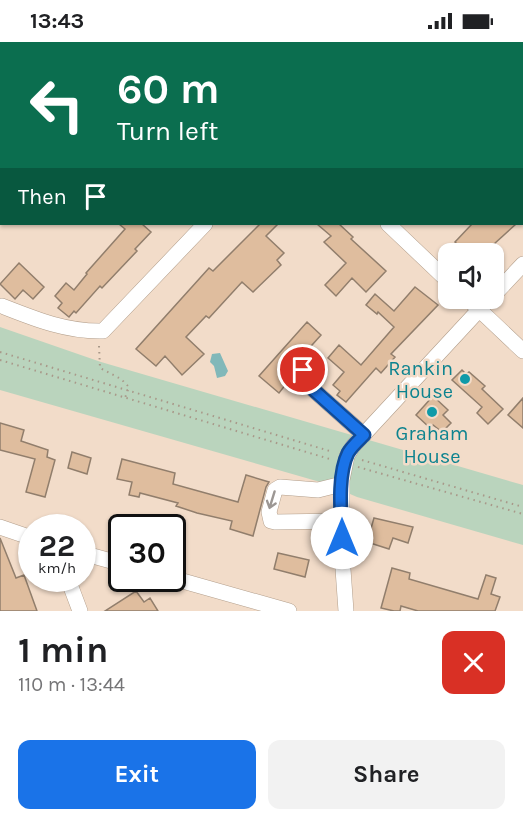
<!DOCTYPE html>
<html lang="en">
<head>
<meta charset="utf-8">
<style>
  :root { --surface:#fff; --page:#f2f2f2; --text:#202124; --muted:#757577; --accent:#1a73e8 }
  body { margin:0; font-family:Karla,sans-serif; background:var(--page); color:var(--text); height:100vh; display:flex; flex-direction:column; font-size:22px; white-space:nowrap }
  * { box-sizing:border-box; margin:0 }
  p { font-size:20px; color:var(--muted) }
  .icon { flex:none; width:33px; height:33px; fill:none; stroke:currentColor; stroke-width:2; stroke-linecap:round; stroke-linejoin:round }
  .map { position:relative; height:569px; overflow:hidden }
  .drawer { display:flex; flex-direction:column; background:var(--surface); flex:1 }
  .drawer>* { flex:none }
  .banner { position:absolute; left:0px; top:0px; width:524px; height:183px; box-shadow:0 2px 4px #0004; background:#0b6e4f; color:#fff; overflow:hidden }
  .buttons { position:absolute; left:438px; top:201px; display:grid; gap:12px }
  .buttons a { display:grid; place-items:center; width:66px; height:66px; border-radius:12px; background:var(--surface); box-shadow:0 2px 4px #0004; font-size:30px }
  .speed { position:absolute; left:18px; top:472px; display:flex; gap:12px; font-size:30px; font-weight:700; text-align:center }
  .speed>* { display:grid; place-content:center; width:78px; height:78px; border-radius:50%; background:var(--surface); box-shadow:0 2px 4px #0004; line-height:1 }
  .speed small { font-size:15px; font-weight:400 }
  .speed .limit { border:3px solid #111; border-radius:9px; background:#fff; color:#111 }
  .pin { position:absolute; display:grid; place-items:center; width:51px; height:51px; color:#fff; margin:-26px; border:3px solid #fff; border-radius:50%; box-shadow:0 2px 6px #0007 }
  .me { position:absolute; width:66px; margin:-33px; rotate:0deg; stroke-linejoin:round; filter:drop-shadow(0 0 4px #0008) }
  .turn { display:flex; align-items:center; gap:21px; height:126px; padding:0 18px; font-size:27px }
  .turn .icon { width:78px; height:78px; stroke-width:2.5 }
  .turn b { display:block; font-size:42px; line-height:51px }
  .then { display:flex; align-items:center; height:57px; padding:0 18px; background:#0003; gap:12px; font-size:22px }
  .round { display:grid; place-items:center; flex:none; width:63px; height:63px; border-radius:12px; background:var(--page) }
  .summary { display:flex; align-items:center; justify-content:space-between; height:102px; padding:0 18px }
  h1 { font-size:36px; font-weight:700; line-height:45px }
  .button { display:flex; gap:12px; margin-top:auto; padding:12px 18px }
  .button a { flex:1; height:69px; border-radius:12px; background:var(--accent); color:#fff; font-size:24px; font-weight:700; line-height:69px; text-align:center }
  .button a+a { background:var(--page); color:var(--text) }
  .status { display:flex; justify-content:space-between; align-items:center; height:42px; padding:0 30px; background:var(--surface); direction:ltr }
  .status svg { height:16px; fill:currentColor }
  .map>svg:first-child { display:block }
</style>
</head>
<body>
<div class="status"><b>13:43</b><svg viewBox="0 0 49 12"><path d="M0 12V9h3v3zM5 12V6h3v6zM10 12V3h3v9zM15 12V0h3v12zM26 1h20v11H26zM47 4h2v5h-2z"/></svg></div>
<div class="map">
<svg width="523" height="569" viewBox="0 0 523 569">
  <rect width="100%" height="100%" fill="#f2dcc9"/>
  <path fill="#bad4bd" d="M0,285L101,320L523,443V503L357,455L327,442L0,348Z"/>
  <path fill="#81b8b9" d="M220,311L228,329L225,334L217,336L214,324L210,320L212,312Z"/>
  <path fill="#dfbd9e" stroke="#917e6c" stroke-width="1.5" d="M119,182H142L151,190L135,207L137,209L102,246L100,244L76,271L74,269L69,275L58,266L62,261L55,254L66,241L74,248L87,232L86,231L125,187Z
    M260,182H278L266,194L284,211L277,218L281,223L253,250L242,240L209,276L206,274L186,295L204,312L182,333L165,314L156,324L136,307L209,226L213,229Z
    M317,182H339L353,195L351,197L386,229L366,250L352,236L336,254L325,243L346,221L324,200L331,194Z
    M472,182H516L483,212H467L455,200Z
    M19,221L44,245L33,257L23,248L15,257L0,242Z
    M415,245L438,263L391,312L395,315L381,331L376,326L346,360L337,353L340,349L333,343L344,330L328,316L339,303L361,323L394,285L378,270L377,272L366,263L375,252L394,269Z
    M307,280L321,293L295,322L292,328L294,332L279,351L259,334Z
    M462,328L466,332L469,330L485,344L482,347L503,367L488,382L477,371L482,365L452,338Z
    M433,354L448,368L443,373L451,381L442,390L433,383L430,386L416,373Z
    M523,356V386L508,373Z
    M0,381L24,388L21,399L48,408L47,415L55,418L45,455L26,450L35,417L0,408Z
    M72,410L91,416L87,432L68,426Z
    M122,417L175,431L173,442L238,460L246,433L269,440L266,445L253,494L230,487L232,479L197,471L176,464L178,461L140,451L139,455L129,453L132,440L117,437Z
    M374,476L413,485L408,501L393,496L389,507L367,500Z
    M0,496L16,536L24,533L37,569H0Z
    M278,511L309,518L305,535L274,527Z
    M392,526L410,531L409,537L478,557L486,533L496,536L491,552L500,555L495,569H418L401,564L400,569H394L381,566Z
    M136,549L144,560L150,556L158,569H105Z"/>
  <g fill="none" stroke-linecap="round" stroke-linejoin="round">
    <defs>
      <path id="minor" d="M194,0L196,2
        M29,2L30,0
        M383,2L384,0
        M0,31L2,30
        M388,182L448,239
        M494,253L523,222
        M467,256L523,309
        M2,264C35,277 67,290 103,289L205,182
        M303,328L308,343L364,393
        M341,479L275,480L271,479L269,470L275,448L280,445L318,448L342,442
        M0,485L32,496
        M82,511L122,522
        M172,536L289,569
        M68,537L80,569
        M346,569L342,513V438L347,414L353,404L490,256"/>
    </defs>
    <use href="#minor" stroke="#b29e8b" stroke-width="16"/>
    <path stroke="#a89889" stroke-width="2" stroke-dasharray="1.5 4.5" stroke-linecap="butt" d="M99,304L100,326L121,337L129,345L125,356
      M0,310L333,410
      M0,318L333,418
      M362,418L523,465
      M358,425L523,472"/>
    <use href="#minor" stroke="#fff" stroke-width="15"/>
  </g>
  <defs><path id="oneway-shaft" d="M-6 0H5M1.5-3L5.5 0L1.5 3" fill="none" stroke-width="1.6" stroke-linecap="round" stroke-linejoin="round" transform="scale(1.5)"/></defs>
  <use stroke="#9c9794" href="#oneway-shaft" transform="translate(272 458) rotate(107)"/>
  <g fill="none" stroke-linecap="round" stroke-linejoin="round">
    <defs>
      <path id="route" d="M303,328L308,343L364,393C358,399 352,404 348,411C337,433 341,472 342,496"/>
    </defs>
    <use href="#route" stroke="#114b97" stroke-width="15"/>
    <use href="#route" stroke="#1a73e8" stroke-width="10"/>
  </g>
  <g fill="#0f9aa8" stroke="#f2dcc9" stroke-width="2">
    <circle cx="465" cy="337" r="6"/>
    <circle cx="432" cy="370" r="6"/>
  </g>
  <g text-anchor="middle" stroke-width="5" stroke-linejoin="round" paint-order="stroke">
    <g font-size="20" fill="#0d838f" stroke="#f2dcc9" text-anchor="end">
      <text x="453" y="333">Rankin<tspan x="453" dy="23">House</tspan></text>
      <text x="432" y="398" text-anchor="middle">Graham<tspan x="432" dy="23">House</tspan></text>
    </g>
  </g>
</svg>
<div class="buttons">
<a><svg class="icon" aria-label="sound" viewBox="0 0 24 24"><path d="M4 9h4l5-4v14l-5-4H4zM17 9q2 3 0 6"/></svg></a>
</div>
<div class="speed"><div>22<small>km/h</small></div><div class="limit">30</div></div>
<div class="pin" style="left:303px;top:328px;background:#d93025"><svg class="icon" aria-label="arrive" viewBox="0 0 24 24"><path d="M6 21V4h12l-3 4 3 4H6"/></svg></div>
<svg class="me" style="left:342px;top:496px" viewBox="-20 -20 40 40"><circle r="19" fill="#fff"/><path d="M0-13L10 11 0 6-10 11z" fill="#1a73e8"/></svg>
<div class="banner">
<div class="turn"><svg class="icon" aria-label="left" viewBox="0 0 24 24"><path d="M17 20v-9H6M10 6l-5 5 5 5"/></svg><div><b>60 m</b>Turn left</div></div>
<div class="then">Then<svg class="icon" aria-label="arrive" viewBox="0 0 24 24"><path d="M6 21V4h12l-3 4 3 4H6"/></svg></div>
</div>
</div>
<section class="drawer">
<div class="summary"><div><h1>1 min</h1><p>110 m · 13:44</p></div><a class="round" style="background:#d93025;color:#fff"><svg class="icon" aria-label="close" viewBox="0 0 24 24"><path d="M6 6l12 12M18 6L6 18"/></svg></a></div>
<div class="button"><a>Exit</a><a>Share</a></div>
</section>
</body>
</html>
